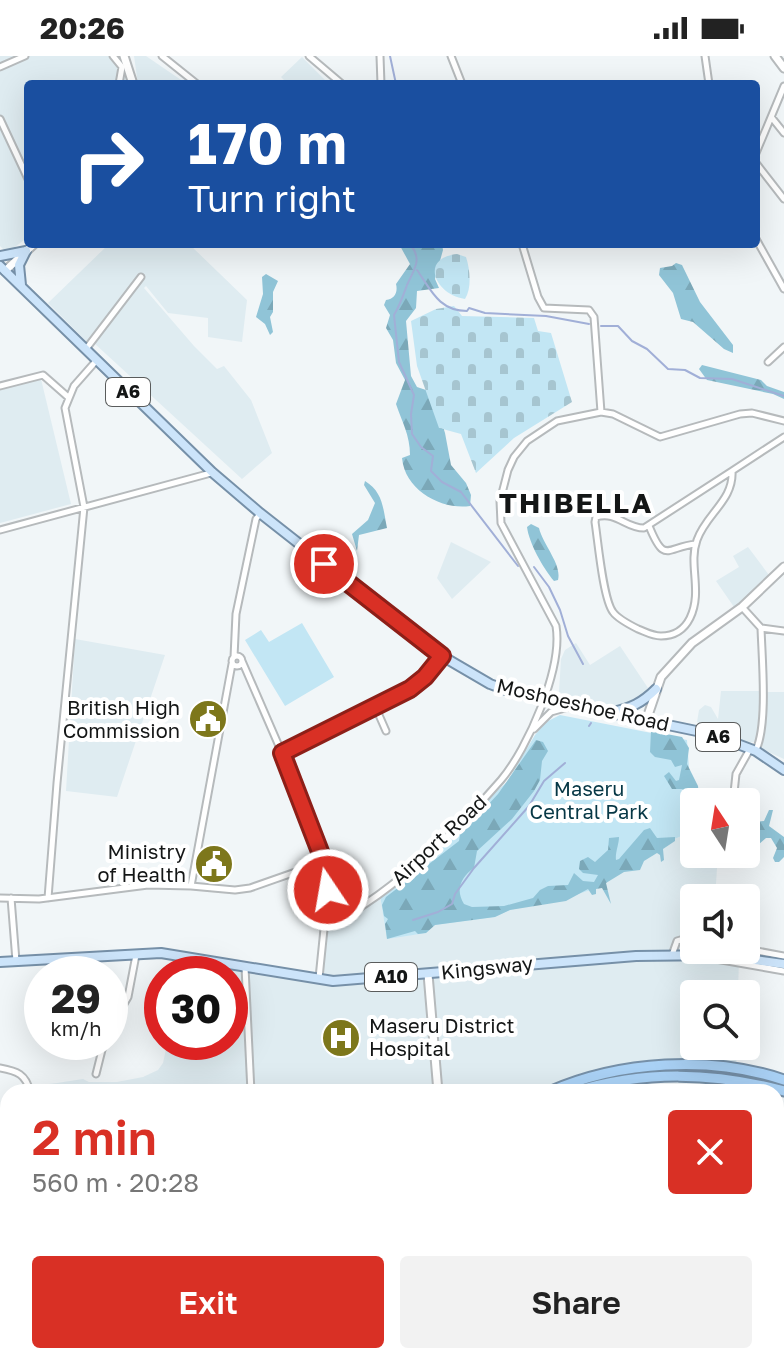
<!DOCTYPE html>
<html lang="en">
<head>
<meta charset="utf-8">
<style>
  :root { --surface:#fff; --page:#f2f2f2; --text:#222; --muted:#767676; --accent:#d93025 }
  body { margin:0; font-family:"Golos Text",sans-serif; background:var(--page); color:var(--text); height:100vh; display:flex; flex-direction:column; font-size:30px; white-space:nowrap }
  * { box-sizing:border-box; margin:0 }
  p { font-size:26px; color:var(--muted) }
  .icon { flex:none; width:44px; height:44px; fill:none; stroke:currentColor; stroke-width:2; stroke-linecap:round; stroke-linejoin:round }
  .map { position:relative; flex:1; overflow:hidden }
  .panel { position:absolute; left:0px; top:1028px; width:784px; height:280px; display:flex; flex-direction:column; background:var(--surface); border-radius:24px 24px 0 0; box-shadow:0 8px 32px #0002 }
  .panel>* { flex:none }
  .guide { position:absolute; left:24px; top:24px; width:736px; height:168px; border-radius:8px; box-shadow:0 8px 32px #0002; background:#1a4fa0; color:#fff; overflow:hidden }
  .needle { width:52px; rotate:348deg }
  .buttons { position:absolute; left:680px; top:732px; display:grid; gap:16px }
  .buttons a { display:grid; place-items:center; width:80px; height:80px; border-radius:8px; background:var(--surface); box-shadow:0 8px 32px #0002; font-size:40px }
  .speed { position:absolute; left:24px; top:900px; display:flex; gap:16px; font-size:40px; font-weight:700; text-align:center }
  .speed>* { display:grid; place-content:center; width:104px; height:104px; border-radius:50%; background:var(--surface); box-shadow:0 8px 32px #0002; line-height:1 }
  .speed small { font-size:20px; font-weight:400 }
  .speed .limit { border:12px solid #d22; background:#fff; color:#111 }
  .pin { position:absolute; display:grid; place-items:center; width:68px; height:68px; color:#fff; margin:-34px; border:4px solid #fff; border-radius:50%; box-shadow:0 2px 8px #0007 }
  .me { position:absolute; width:88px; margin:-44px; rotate:348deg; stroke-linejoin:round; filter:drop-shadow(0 0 6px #0008) }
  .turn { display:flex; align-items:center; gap:28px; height:168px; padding:0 32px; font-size:36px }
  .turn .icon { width:104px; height:104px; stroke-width:2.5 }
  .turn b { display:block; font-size:56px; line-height:68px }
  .round { display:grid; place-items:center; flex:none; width:84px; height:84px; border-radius:8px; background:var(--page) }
  .head { display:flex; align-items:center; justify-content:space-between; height:136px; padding:0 32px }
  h1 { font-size:48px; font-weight:600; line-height:60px; color:var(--accent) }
  .action { display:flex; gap:16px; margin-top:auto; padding:16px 32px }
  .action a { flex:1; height:92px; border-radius:8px; background:var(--accent); color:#fff; font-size:32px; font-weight:600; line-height:92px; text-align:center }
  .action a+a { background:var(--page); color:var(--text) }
  .status { display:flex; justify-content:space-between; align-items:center; height:56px; padding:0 40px; background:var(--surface); direction:ltr }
  .status svg { height:22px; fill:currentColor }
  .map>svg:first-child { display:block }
</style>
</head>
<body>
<div class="status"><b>20:26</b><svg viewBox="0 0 49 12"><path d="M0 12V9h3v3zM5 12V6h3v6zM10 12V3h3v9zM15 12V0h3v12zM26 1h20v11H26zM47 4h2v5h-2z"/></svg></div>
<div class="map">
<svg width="784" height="1308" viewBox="0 0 784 1308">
  <defs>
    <pattern id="forest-firs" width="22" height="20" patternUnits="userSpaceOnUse" patternTransform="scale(2)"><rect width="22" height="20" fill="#90c4d7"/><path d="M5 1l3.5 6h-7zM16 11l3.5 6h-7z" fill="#7ba8b8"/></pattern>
    <pattern id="cemetery-stones" width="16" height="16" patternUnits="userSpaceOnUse" patternTransform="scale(2)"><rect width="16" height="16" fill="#c2e6f4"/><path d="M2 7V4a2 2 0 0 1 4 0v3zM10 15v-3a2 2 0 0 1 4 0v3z" fill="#a6c5d0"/></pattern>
  </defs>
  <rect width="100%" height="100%" fill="#f1f6f8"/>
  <path fill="#dfecf1" d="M0,0H114L125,11L128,28H28V181L7,197L0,190Z
    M134,0H146L187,28H138Z
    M302,1L329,28H288L281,21Z
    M109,188H189L247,244L242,286L208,281V262L168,257L146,230L144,232L194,290L217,313L224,310L251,344L272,397L242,423L94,287L91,290L48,247Z
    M41,323L71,448L0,467V334Z
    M451,486L491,506L452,543L437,522Z
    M748,491L769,519L754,535L734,551L716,525L739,511L733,500Z
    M75,583L165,599L117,741L66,735Z
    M576,587L590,609L620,590L648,632L635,646L619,651L573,642L559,636L561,603L565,594Z
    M721,635H760L757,682L754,686L748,687L697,666L699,654L705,649L711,651L718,663Z
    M765,636H784V703L762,693Z
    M694,775V798H718L715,842H694V894H718L719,899L739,901L738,938H694V990H737L736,1013L637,1012L549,1036H46L49,1028L57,1027L83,1023L89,1026H117L143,1021L158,1014L163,1007L167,988L173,986H230V918H186L187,899L319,923L326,867L343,862L380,838L387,882L426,877L435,869L495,861L510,854L603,830L613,818L667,786Z"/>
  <path fill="#c2e6f4" d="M302,567L334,621L285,650L245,584L261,574L269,586Z
    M560,659L687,684L690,725L704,746H694V775L667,786L613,818L603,830L575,839L510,854L495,861L435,869L426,877L387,883L380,839L507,726L535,679L546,666Z"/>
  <path fill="url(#forest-firs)" d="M399,188H442L443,194L435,223L439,232L417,235L416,252L406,265L411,320L417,331L432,336L445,377L451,409L466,427L471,439L470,450C442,454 405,435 402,402L410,399C410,379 402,366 396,348L405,324L396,307L393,284L386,272L390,259L384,249L386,244C395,243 398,236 396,228L410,208Z
    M676,207L682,209L700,246L733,289V297L724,293L693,266L681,263L673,237L659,219L660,212L672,210Z
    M266,218L278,225L273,236V256L270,261L273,276L270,279L265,268L256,261L263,238L262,221Z
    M702,309L761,324L767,330L784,336V343L773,338L707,324L699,313Z
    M365,425C383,436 383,452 387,472L359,479L357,495L352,478L368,464L375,447L364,429Z
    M531,468L539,472C543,489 562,508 558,524L554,525C543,512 529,487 527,471Z
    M651,675L682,681L689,692L687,708L698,730L700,746H694V752H687V748L693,744V740L682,733H672L664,720L669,716L676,725L679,724L682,709L675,711L671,704L655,701L650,696Z
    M536,684L543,686L548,695L542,705L540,724L534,735L512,763L477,795L474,812C461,821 455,834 464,848L472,851L504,850L533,842L540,834L548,830L568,829L574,817L583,825L594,826L598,819L583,817L579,813L580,805L588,801L595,806L608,794L609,782L619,781C619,788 615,797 616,804L619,803L644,774L650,772L657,782L675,781V785L663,793L664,804L661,806L660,799L657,797L644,805L640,814L624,816L606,827L611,848L602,832L596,833V838L592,839L588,833L566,845L510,854L495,861L435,869L426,877L418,878L415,875L387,883L385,868L388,863L384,860L382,849L386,841L459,785L460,779L498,738Z
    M769,754H773L769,770L784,781V801L779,806H775L773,802L777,792L771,782H766L758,789L756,800H752L749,797L757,773L753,771V766L764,765Z
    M571,1300H705L706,1308H573Z"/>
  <path fill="url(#cemetery-stones)" d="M457,198L466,201C470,213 472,232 465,243C435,239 419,202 457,198Z
    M454,250L462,260L534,262L538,275L551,277L572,346L514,382L476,417L461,378L439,372L417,310L411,265L436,253Z"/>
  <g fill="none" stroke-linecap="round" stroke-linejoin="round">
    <path stroke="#a1afd7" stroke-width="2" d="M390,0L396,28
      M410,188C423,204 414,213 407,229C403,240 400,249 394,259L399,306L414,339L411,358L412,378L421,391L433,400L431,415L442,426L461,436L518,510
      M417,214C431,234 439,255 467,255L469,252L485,257L546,260L589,268
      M601,270H618L632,285L647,293L668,313L685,314L700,322L732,323L784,340
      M534,511L549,531L560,554L568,580L583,608
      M589,670L591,667
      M413,864L438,856L452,848L455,838L474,812L529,750L544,725L565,707"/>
    <defs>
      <path id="street" d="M113,0L122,11L119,28
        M162,0L197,28
        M309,0L342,28
        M380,0L381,28
        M451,0L462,28
        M705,0L709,28
        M0,11L25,0
        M772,62L784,77
        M0,63L28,123
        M756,97L784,30
        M756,107L784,143
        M756,183L784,233
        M522,188L538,241L544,252L589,254L594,261L601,356
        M86,293L141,221
        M768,306L784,291
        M0,330L43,319L68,341
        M732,415L644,472C625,472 617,455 596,461L595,466C598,485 603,543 613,556C618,563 630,569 638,573C646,576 652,580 661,580C675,580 684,574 690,562C703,535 688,509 697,484C706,458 734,444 732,415L784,381
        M649,470C665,509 666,491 696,488
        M0,474L211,417
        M742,551L761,572L784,575
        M232 605a5 5 0 1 1 10 0a5 5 0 1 1-10 0Z
        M234,601L236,558L256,463L260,458
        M242,605L282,697L324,806L328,834L319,922
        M375,650L386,675
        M534,673L551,656L572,650
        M756,694C768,668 762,603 761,572
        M282,697L410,633L425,621L442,600
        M733,746L736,718L750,693
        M191,830L232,608
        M0,842L39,843L148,829L191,830L235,834L250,832L324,806
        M11,842L16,905
        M48,842L57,727L84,451L65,352L74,330L96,305
        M326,867C376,854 466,765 501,724C528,692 563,612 556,570L501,467L500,445L508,414L514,401L527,385L557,365L601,356L613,358L660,381L740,358L752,357L784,365
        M746,893L784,900
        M672,899L677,885L694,880
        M710,902L784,915
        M245,911L251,1036
        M110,972L128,941L136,899
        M0,1012C17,1015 26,1018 30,1036
        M96,1018L104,986
        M776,1237L784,1236
        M335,1308L336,1300
        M716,1308L717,1300
        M783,1308L784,1307"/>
      <path id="secondary" d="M124,0L133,28
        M775,0L784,12
        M5,215L34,188
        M646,665L661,621L692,587L742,551L784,511
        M428,918L438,1036
        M29,1300L30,1308
        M444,1300L451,1308"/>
      <path id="primary" d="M0,200L26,195
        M0,210L212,416L260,457L442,600L490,628L514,637L711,678L756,695L784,714
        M21,229L19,209L26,195
        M612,656C631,652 642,647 656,633
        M0,906L161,897L333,925L636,900L719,899L784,908"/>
      <path id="highway" d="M549,1036C619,1005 711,999 784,1024
        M574,1036C645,1014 713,1016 784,1035
        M0,1230L8,1227
        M0,1240L8,1237"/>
    </defs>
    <use href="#street" stroke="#b6babc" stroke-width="9"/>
    <use href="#secondary" stroke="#b6babc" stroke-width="11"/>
    <use href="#primary" stroke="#7690a8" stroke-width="12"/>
    <use href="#highway" stroke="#7690a8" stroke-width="13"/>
    <use href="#street" stroke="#fff" stroke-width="5"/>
    <use href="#secondary" stroke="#fff" stroke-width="7"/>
    <use href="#primary" stroke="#cce4fa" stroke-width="8"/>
    <use href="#highway" stroke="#aad2f6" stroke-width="9"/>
  </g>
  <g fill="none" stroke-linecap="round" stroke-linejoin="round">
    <defs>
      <path id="route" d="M324,508L442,600L425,621L410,633L282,697L324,806L328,834"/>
    </defs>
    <use href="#route" stroke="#8d1f18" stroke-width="20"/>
    <use href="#route" stroke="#d93025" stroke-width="14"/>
  </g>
  <defs>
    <symbol id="civic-disc" viewBox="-11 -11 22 22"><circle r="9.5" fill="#7d771b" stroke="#fff"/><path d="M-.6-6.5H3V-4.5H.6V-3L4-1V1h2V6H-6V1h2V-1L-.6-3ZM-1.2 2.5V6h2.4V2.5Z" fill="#fff"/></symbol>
    <symbol id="hospital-disc" viewBox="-11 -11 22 22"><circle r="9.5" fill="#7d771b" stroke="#fff"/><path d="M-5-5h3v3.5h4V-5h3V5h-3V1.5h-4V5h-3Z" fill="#fff"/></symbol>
  </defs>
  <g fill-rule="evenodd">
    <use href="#civic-disc" x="186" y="641" width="44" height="44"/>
    <use href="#civic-disc" x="192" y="786" width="44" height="44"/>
    <use href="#hospital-disc" x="319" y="960" width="44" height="44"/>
  </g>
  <g text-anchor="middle" stroke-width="8" stroke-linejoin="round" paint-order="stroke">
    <g fill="#fff" stroke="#5a5c5c" stroke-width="2">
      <rect x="106" y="322" width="44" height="28" rx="6"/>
      <rect x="696" y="667" width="44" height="28" rx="6"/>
      <rect x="365" y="907" width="52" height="28" rx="6"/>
    </g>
    <g font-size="18" font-weight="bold" fill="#141616">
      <text x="128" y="342">A6</text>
      <text x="718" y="687">A6</text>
      <text x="391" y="927">A10</text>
    </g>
    <g font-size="20" fill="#141616" stroke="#fff">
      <text transform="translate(583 649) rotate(13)" y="7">Moshoeshoe Road</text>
      <text transform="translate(439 784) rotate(-43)" y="7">Airport Road</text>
      <text transform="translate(487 912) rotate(-6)" y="7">Kingsway</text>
    </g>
    <g font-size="20" fill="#141616" stroke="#fff" text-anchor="end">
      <text x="180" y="659">British High<tspan x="180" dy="23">Commission</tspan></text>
      <text x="186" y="803">Ministry<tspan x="186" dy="23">of Health</tspan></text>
      <text x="369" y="977" text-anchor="start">Maseru District<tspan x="369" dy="23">Hospital</tspan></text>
    </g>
    <g font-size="20" fill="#063745" stroke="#fff">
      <text x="589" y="740">Maseru<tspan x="589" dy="23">Central Park</tspan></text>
    </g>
    <g font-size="28" font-weight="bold" letter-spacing="2" fill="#141616" stroke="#fff">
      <text x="576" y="457">THIBELLA</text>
    </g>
  </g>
</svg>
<div class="buttons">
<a><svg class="needle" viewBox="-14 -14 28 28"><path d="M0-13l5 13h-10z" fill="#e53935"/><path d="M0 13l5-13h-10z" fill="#767676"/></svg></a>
<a><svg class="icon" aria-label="sound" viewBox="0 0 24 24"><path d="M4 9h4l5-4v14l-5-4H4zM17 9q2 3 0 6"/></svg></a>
<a><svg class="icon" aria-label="search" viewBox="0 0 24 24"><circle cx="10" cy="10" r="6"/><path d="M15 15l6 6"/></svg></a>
</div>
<div class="speed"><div>29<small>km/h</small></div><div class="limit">30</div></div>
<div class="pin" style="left:324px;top:508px;background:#d93025"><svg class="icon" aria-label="arrive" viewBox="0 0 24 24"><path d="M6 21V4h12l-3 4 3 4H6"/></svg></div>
<svg class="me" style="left:328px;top:834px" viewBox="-20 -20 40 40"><circle r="17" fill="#d93025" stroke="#fff" stroke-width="3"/><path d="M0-11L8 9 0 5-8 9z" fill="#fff"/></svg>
<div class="guide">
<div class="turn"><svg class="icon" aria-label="right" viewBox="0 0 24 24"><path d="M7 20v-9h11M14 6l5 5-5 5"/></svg><div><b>170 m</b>Turn right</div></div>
</div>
<section class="panel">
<div class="head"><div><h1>2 min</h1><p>560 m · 20:28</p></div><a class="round" style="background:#d93025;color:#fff"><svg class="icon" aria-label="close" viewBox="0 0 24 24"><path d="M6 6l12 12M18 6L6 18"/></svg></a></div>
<div class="action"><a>Exit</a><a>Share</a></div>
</section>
</div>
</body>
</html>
